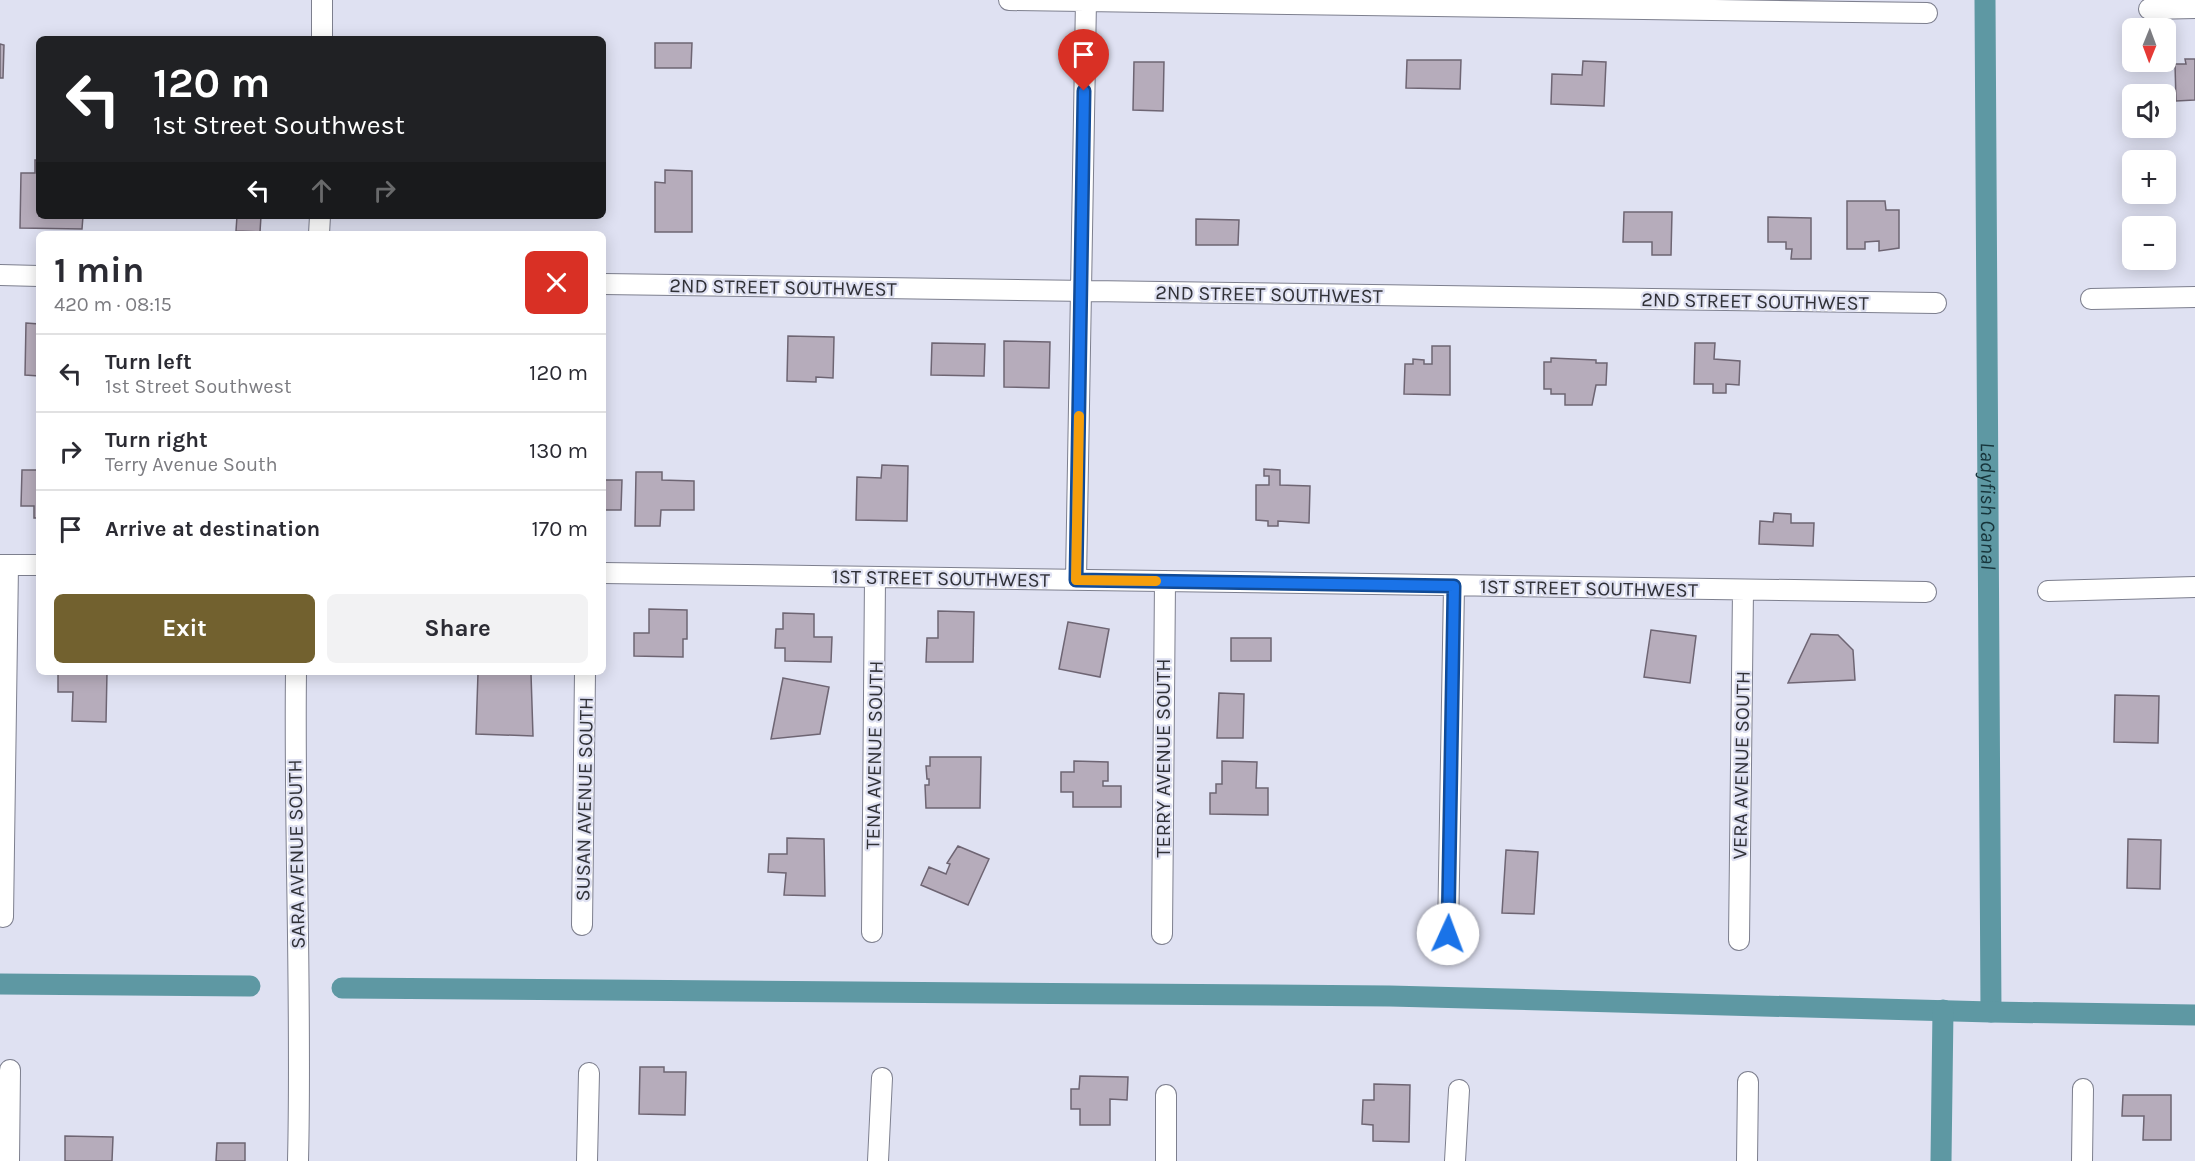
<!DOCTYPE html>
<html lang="en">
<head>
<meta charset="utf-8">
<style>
  :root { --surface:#fff; --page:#f2f2f3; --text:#2b2b33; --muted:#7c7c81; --line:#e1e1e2; --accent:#72612f }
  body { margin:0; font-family:Karla,sans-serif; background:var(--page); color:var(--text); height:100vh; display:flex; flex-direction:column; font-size:22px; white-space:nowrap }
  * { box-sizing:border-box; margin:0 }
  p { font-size:20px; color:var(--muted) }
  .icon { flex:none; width:33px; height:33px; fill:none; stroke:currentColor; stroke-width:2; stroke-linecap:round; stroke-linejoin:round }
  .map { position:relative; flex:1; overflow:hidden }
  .drawer { position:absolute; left:36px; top:231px; width:570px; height:444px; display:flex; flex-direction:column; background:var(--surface); border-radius:9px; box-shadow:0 3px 15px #0003 }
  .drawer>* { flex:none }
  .hud { position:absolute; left:36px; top:36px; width:570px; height:183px; border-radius:9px; box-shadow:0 3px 15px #0003; background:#202124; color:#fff; overflow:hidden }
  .needle { width:39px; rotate:181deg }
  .fabs { position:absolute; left:2122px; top:18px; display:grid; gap:12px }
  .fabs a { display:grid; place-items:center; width:54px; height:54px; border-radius:9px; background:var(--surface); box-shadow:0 3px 15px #0003; font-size:30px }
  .pin { position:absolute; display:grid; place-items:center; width:51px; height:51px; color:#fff; margin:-62px -26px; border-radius:50% 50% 50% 0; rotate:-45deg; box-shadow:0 0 6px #0007 }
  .pin .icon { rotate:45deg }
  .me { position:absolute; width:66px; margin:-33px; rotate:2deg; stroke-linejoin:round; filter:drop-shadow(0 0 4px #0008) }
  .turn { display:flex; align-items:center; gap:21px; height:126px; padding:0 18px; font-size:27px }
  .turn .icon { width:78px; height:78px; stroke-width:2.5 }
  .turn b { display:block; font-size:42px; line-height:51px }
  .lanes { display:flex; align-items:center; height:57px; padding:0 18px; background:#0003; justify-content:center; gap:30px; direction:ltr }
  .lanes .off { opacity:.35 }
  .round { display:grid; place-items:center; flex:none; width:63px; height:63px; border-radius:9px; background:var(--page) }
  .overview { display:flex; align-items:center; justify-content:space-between; height:102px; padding:0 18px }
  h1 { font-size:36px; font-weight:700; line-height:45px }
  .cta { display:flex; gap:12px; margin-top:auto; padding:12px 18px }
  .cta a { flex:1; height:69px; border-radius:9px; background:var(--accent); color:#fff; font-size:24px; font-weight:700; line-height:69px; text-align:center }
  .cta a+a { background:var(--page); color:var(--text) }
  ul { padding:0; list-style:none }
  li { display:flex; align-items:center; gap:18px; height:78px; padding:0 18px; border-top:2px solid var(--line) }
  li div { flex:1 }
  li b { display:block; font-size:22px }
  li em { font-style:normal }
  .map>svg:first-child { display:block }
</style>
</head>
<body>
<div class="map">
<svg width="2195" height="1161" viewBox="0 0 2195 1161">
  <rect width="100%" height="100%" fill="#dfe1f2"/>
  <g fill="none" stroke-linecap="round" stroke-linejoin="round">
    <g stroke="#5e98a3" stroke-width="21">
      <path id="s1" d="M1985,0L1991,1012"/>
      <path d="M0,984L250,986"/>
      <path d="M342,988L1390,996L1991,1012L2195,1015"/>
      <path d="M1941,1161L1943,1010"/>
    </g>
  </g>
  <path fill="#b6acbb" stroke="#6e6573" stroke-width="1.5" d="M655,43H692L691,68H655Z
    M0,44L4,45L3,78H0Z
    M2185,59H2195V100L2176,101L2175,64H2186Z
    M1407,60H1461L1460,89L1406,88Z
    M1583,61L1606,62L1604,106L1551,104L1552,74L1582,75Z
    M1134,62H1164L1163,111L1133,110Z
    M35,160H39V216H83L82,229L20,228L21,173H35Z
    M665,170L692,171V232H655V182L665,183Z
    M1847,201H1885L1886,210H1899V248L1879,251V241L1865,242V249H1847Z
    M1624,212H1672L1671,255H1652V242H1623Z
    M237,216H288H261L260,232L236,231Z
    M1768,217L1811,218V259H1791L1792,249H1786V242H1768Z
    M1196,219L1239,220L1238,245H1196Z
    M26,323L39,324V376L25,375Z
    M788,336L834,337L833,378L816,377V382L787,381Z
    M1004,341L1050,342L1049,388L1004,387Z
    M932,343L985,344L984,376L931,375Z
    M1695,343H1715L1714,359L1740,361L1739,385L1726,384V393H1713V384H1694Z
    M1432,346H1450V395L1404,394L1405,364H1413V359L1424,360V364H1432Z
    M1551,358L1596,360V363H1607L1606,385H1596L1592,405H1565V394H1551V389H1544V362H1551Z
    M882,465L908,466L907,521L856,520L857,477L881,478Z
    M1264,469L1280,470V485L1310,486L1309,523L1278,521V526H1268V521L1256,520V485H1269V476H1264Z
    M22,470H39V518H34V506H21Z
    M636,472H662V480L694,481V510H661L660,526H635Z
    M603,480H622L621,510H603Z
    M1774,513L1791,514V523H1814L1813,546L1759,544L1760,521L1773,522Z
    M649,609L687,610V639H683V657L634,656V633H649Z
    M938,611L974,612L973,662H926L927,638H938Z
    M783,613L814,614V637H832L831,662L785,661V648H775L776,629H783Z
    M1068,622L1109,629L1100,677L1059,669Z
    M1651,630L1696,636L1690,683L1644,677Z
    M1811,634L1838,635L1853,650L1855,680L1788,683Z
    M1231,638H1271V661H1231Z
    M58,672H107L106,722L72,721L73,692H58Z
    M478,673L531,674L533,736L476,734Z
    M783,678L829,687L820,734L771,739Z
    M1219,693L1244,694L1243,738H1217Z
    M2115,695L2159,696L2158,743L2114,742Z
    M930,757H981L980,808H926L925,785H929V779H927L926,766H930Z
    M1074,761L1108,762V781H1103V786H1121V807H1073V792H1061V772H1074Z
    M1222,761L1257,762L1256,788H1268V815L1210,814V793H1216V784H1222Z
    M787,838L824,839L825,896L784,895L786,873L768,872L769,854H787Z
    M2128,839L2161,840L2160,889L2127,888Z
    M958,846L989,859L968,905L921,885L929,867L946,874L950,864L947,863Z
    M1506,850L1538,852L1534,914L1502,913Z
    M640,1067H664V1072H686L685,1115L639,1114Z
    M1080,1076L1128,1077L1127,1100L1110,1099V1125H1080V1109H1071V1089H1079Z
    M1374,1084L1410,1085L1409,1142L1373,1141V1125L1362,1124L1363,1100H1374Z
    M2123,1095H2171V1140H2143L2144,1116H2122Z
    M65,1136L113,1137L112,1161H65Z
    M217,1143H245V1161H216Z"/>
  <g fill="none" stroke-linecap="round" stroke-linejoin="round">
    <defs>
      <path id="street" d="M1009,0L1927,13
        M2149,9L2195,8
        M322,39V0
        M319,234L320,216
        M0,275L39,276
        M603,284L1936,303
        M2091,299L2195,297
        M0,565H39
        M603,573L1926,592
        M1076,580L1086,0
        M2048,591L2195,587
        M296,672C294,835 302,998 298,1161
        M3,917L8,565
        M582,925L585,672
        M872,932L875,578
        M1162,934L1165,581
        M1448,934L1454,586
        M1739,940L1743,590
        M9,1161L10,1070
        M587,1161L589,1073
        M878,1161L882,1078
        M1166,1161V1095
        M1455,1161L1459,1090
        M1747,1161L1748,1082
        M2082,1161L2083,1089"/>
    </defs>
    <use href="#street" stroke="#7d7f8e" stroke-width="22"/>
    <use href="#street" stroke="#fff" stroke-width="20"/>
  </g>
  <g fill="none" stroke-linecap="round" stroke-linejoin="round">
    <defs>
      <path id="route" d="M1084,91L1076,580L1454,586L1448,934"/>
    </defs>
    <use href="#route" stroke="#114b97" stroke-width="15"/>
    <use href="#route" stroke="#1a73e8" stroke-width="10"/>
    <path stroke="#f59e0b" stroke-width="10" d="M1079,416L1076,580L1156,581"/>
  </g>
  <g text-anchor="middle" stroke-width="4.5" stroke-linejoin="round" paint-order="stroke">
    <g font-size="20" fill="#303137" stroke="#dfe1f2">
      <text transform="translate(783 287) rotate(1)" y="7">2ND STREET SOUTHWEST</text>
      <text transform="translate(1269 294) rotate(1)" y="7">2ND STREET SOUTHWEST</text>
      <text transform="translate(1755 301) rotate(1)" y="7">2ND STREET SOUTHWEST</text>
      <text transform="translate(941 578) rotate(1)" y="7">1ST STREET SOUTHWEST</text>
      <text transform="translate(1589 588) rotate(1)" y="7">1ST STREET SOUTHWEST</text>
      <text transform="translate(874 755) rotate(-89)" y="7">TENA AVENUE SOUTH</text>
      <text transform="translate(1163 758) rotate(-90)" y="7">TERRY AVENUE SOUTH</text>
      <text transform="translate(1741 765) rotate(-89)" y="7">VERA AVENUE SOUTH</text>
      <text transform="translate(584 799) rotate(-89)" y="7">SUSAN AVENUE SOUTH</text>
      <text transform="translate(296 854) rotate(-91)" y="7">SARA AVENUE SOUTH</text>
    </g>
    <g font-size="21" font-style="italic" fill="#17353b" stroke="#dfe1f2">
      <text dy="7" stroke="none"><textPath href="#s1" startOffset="506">Ladyfish Canal</textPath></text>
    </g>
  </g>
</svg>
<div class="fabs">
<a><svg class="needle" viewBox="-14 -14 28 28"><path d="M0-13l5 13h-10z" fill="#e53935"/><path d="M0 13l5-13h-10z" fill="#7c7c81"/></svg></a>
<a><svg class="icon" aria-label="sound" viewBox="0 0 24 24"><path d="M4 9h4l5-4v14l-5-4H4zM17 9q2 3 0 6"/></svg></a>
<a>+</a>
<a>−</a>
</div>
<div class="pin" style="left:1084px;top:91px;background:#d93025"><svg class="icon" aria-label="arrive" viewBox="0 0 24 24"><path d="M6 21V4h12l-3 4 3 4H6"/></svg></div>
<svg class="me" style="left:1448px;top:934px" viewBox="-20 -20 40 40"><circle r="19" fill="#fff"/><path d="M0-13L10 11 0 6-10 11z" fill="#1a73e8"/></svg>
<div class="hud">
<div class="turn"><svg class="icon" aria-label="left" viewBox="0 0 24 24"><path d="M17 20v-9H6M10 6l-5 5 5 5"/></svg><div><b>120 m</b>1st Street Southwest</div></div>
<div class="lanes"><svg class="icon" aria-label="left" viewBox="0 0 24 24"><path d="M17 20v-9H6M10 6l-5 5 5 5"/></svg><svg class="icon off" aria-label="ahead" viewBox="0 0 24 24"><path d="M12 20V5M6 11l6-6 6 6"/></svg><svg class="icon off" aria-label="right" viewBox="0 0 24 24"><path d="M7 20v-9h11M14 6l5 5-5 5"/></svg></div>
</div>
<section class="drawer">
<div class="overview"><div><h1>1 min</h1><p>420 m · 08:15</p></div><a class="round" style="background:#d93025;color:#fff"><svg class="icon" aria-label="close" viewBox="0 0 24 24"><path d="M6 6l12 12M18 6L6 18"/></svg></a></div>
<ul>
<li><svg class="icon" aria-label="left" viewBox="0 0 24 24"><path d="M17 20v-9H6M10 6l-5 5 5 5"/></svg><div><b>Turn left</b><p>1st Street Southwest</p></div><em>120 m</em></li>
<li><svg class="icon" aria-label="right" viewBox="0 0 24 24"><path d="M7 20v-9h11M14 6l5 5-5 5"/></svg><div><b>Turn right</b><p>Terry Avenue South</p></div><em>130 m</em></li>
<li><svg class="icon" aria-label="arrive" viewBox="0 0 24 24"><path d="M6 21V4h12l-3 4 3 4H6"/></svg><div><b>Arrive at destination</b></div><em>170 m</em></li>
</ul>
<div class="cta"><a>Exit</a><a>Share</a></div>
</section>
</div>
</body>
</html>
